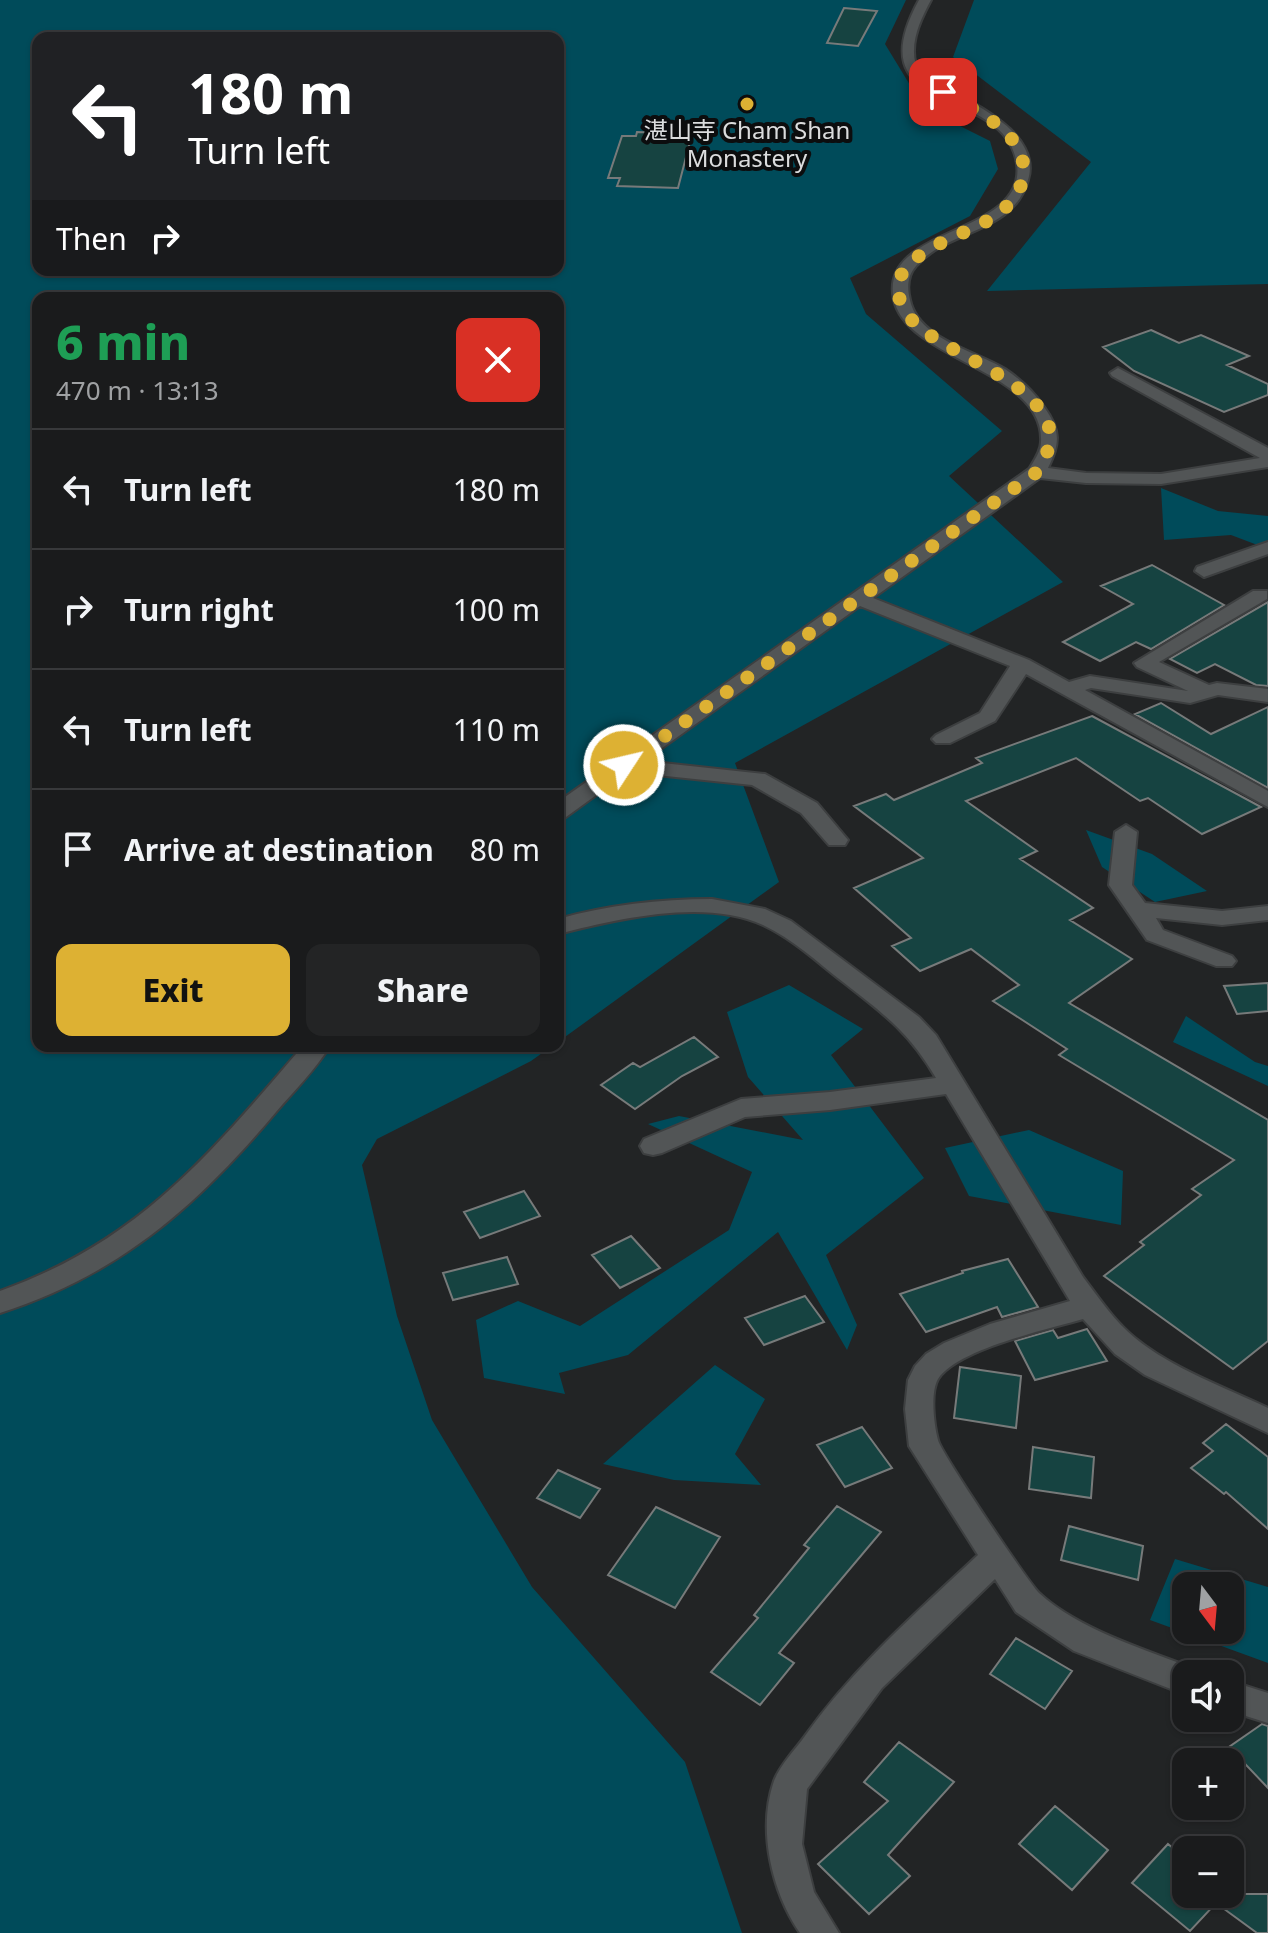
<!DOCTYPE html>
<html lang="en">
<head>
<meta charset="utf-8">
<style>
  :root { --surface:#1a1b1c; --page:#232425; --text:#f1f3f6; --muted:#9fa1a3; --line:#38393b; --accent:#ddb133 }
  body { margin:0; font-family:"Noto Sans","Noto Sans TC",sans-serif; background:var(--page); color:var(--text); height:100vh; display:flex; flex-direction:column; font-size:30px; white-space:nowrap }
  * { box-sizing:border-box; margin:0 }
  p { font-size:26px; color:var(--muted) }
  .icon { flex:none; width:44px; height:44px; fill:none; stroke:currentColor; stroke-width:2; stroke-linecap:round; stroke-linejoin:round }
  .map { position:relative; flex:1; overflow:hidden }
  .panel { position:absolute; left:32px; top:292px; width:532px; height:760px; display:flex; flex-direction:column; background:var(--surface); border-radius:16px; box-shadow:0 2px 6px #0004,0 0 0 2px var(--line) }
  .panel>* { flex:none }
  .top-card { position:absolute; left:32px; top:32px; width:532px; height:244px; border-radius:16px; box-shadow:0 2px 6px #0004,0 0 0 2px var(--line); background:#202124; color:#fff; overflow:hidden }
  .needle { width:52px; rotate:164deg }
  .tools { position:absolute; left:1172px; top:1572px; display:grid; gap:16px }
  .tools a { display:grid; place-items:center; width:72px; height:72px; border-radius:16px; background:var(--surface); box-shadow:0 2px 6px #0004,0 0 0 2px var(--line); font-size:40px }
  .pin { position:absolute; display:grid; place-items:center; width:68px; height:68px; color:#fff; margin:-34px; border-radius:16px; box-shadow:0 4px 12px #0006 }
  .me { position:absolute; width:88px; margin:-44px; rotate:55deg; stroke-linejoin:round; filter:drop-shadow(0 0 6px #0008) }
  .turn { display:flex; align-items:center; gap:28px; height:168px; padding:0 24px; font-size:36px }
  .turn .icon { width:104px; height:104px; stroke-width:2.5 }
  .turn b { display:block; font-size:56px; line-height:68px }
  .then { display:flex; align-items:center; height:76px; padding:0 24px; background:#0003; gap:16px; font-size:30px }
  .round { display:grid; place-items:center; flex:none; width:84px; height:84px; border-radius:16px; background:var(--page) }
  .head { display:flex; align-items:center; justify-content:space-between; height:136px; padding:0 24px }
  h1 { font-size:48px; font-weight:800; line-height:60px; color:#1e9e55 }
  .action { display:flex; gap:16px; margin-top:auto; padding:16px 24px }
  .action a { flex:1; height:92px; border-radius:16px; background:var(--accent); color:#111; font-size:32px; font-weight:800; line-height:92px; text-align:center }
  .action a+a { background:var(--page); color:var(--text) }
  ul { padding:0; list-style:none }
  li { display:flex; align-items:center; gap:24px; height:120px; padding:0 24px; border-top:2px solid var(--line) }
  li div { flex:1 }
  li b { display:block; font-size:30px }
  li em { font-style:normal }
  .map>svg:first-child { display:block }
</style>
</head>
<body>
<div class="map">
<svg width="1268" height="1933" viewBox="0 0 1268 1933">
  <rect width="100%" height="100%" fill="#222425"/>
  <path fill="#004b5a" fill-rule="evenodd" d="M0,0H906L885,44L924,108L990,141L998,169L970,216L850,278L866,314L1002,431L949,476L1063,582L735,763L779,882L558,1042V298H38V1046H552L531,1061L377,1139L362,1165L397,1316L432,1420L532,1587L685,1762L742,1933H0ZM38,38H558V270H38Z
    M974,0H1268V284L987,291L1091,162L953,57Z
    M1161,488L1218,511L1268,516V549L1231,535L1164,540Z
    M1086,830L1152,854L1207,891L1155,902L1102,867Z
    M789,985L863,1029L831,1055L924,1178L826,1255L857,1325L847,1350L778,1232L628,1355L559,1373L565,1394L484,1378L476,1320L518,1301L580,1326L729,1230L752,1172L648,1124L679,1116L803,1140L748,1077L727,1012Z
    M1186,1016L1255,1062L1268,1066V1086L1173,1042Z
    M1029,1130L1123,1171L1121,1225L969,1196L945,1148Z
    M715,1365L765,1399L735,1454L761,1485L674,1480L603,1464Z
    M1175,1559L1268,1587V1663L1150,1620ZM1186,1586H1230V1630H1186Z"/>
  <path fill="#164341" stroke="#777a7a" stroke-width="2" d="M844,8L877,11L858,46L827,43Z
    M637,132L692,134L678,188L617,186L620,178H608L622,136H636Z
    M1151,330L1179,343L1201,335L1249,356L1227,365L1268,384V395L1224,412L1134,371L1103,347Z
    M1152,565L1224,605L1151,649L1136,642L1100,661L1063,642L1133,604L1101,586Z
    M1268,602V686L1256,685L1215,664L1197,673L1170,659Z
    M1161,703L1211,734L1268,707V788L1135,714Z
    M1092,716L1261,807L1202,834L1148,798L1140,801L1076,758L966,801L1037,851L1020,859L1093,908L1070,920L1132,959L1069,1003L1268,1120V1341L1233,1369L1104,1276L1144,1245L1140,1242L1201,1195L1192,1189L1234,1160L1059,1055L1067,1049L993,1001L1019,985L971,949L920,971L892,946L911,938L854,888L923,858L854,806L886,794L894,800L982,763L976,758Z
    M1268,983V1011L1237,1014L1224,986Z
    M694,1037L718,1057L682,1076L635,1109L601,1085L633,1063L640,1067Z
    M524,1191L540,1216L480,1238L464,1212Z
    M631,1236L660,1268L620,1288L592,1255Z
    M507,1257L518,1284L453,1300L443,1273Z
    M1008,1259L1038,1307L1002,1317L997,1307L926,1332L900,1294L963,1273L962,1271Z
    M805,1296L824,1322L764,1345L745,1318Z
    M1087,1329L1107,1361L1035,1380L1015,1341L1053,1330L1058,1338Z
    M960,1367L1021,1376L1016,1428L954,1418Z
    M1226,1424L1268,1457V1529L1226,1492L1224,1494L1191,1468L1213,1451L1203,1443Z
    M862,1427L892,1468L845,1487L817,1445Z
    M1033,1447L1094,1457L1091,1498L1029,1489Z
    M558,1470L600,1489L580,1518L537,1498Z
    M837,1506L881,1532L779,1653L794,1663L760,1705L711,1672L758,1618L754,1615L809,1548L804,1545Z
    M656,1507L720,1537L675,1608L608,1575Z
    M1069,1526L1143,1546L1138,1580L1061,1560Z
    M1016,1638L1072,1671L1045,1709L990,1674Z
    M1262,1724L1268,1726V1788L1229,1747Z
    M899,1742L954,1782L888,1855L910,1876L869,1914L818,1864L888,1801L864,1782Z
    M1055,1806L1108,1850L1072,1890L1019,1844Z
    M1168,1844L1186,1859V1894H1268V1933H1257L1216,1903L1190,1931L1132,1883Z"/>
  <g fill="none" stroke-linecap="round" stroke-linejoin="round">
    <defs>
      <path id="street" d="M919,0H931C919,22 906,50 920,74C948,90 978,103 1003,123C1021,137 1035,158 1028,180C1013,234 948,229 916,266C907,276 907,288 910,300C918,339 976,351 1005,369C1020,379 1034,392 1044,407C1061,430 1060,444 1048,468L1086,473L1161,474L1260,458L1112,376L1110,373L1118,368L1268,448V467L1161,484L1086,483L1040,478L873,598L1029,660L1069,682L1090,676L1188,691L1137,667L1134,663L1253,591H1267V599L1159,662L1209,685L1217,683L1268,689V702L1218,695L1190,703L1091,688L1085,690L1268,791V807L1026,674L995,721L950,743H936L932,739L936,735L980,713L1010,666L860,606L644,761L765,774L817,803L848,840L845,845H829L801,813L752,785L628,772L566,817L558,819V802L1029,469C1034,461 1041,451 1041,442C1045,370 908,361 894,300C877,225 1027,237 1017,164C1005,82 853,121 919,0Z
        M1268,542V554L1204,577L1195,571L1197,567Z
        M1126,825L1137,832L1132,885L1145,903L1222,911L1268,906V920L1222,925L1156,918L1163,930L1232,956L1236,961L1232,966H1216L1147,940L1109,885L1115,832Z
        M712,899L765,909L791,921L919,1017L936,1035L1083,1277C1099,1298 1114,1321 1135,1338C1173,1369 1224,1387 1268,1408V1433L1145,1375L1115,1354L1083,1319C1049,1329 957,1349 938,1379C930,1393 934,1425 938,1440C941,1453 1028,1582 1039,1593C1077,1629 1149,1651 1198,1670L1200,1674H1186V1695L1074,1651L1016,1612L995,1579L882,1688L807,1789L802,1844L814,1892L839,1933H800C772,1892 757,1830 774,1781C780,1765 795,1750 805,1736C854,1667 917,1612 978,1555L909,1446L905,1409L908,1380L915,1366L926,1354L944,1343L990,1324L1070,1301L946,1094L830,1110L745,1117L662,1153L653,1155L644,1153L640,1146L644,1139L741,1099L830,1092L936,1078C909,1032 884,1014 843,982C817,962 793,939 763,925C705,898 617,919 558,934V919C608,905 659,899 712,899Z
        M303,1046H330C315,1070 294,1091 276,1112C197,1206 119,1275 0,1313V1291C140,1241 209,1155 303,1046Z
        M1230,1681L1268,1693V1723L1230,1711Z"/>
    </defs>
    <use href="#street" stroke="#3d3f40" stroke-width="4"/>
    <use href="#street" fill="#525556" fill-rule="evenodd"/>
  </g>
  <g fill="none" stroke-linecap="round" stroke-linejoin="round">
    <path stroke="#ddb133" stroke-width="14" stroke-dasharray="0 25.2" d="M624,765L1037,472C1040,464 1048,453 1050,444C1058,384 941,355 911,319C866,263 949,242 983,223C1026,201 1040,161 1000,127C983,113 962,103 943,92"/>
  </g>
  <circle fill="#ddb133" stroke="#0c0d0e" stroke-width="3" cx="747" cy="104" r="8"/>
  <g text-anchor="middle" stroke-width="8" stroke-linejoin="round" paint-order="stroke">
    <g font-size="24" fill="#dbdcdd" stroke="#0c0d0e">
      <text x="747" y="139">湛山寺 Cham Shan<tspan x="747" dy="28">Monastery</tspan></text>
    </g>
  </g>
</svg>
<div class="tools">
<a><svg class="needle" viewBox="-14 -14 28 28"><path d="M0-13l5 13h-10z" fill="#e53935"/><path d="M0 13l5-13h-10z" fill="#9fa1a3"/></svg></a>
<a><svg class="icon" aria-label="sound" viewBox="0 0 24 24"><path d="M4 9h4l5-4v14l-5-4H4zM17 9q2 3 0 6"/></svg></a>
<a>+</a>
<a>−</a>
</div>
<div class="pin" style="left:943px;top:92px;background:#d93025"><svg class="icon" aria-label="arrive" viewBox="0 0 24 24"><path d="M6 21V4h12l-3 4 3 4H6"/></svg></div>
<svg class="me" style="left:624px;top:765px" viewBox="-20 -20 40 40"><circle r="17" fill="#ddb133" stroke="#fff" stroke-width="3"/><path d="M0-11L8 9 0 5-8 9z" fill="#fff"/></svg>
<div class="top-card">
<div class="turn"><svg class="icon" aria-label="left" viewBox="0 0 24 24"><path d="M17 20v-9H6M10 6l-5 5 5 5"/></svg><div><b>180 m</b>Turn left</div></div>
<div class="then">Then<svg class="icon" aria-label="right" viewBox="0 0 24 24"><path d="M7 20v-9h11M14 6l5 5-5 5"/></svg></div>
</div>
<section class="panel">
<div class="head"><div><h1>6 min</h1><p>470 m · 13:13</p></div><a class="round" style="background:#d93025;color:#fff"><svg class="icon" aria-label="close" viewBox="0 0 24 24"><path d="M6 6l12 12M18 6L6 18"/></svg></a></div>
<ul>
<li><svg class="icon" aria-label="left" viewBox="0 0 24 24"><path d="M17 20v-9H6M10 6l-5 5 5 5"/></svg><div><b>Turn left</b></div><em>180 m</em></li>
<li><svg class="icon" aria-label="right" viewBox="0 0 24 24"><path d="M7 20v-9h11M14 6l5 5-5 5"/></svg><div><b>Turn right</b></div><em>100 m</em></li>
<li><svg class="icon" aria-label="left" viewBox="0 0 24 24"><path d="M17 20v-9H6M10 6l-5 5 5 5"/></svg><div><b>Turn left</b></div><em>110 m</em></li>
<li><svg class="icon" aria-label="arrive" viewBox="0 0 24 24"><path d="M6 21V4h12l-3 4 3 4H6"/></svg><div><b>Arrive at destination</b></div><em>80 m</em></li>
</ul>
<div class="action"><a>Exit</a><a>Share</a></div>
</section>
</div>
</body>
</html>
